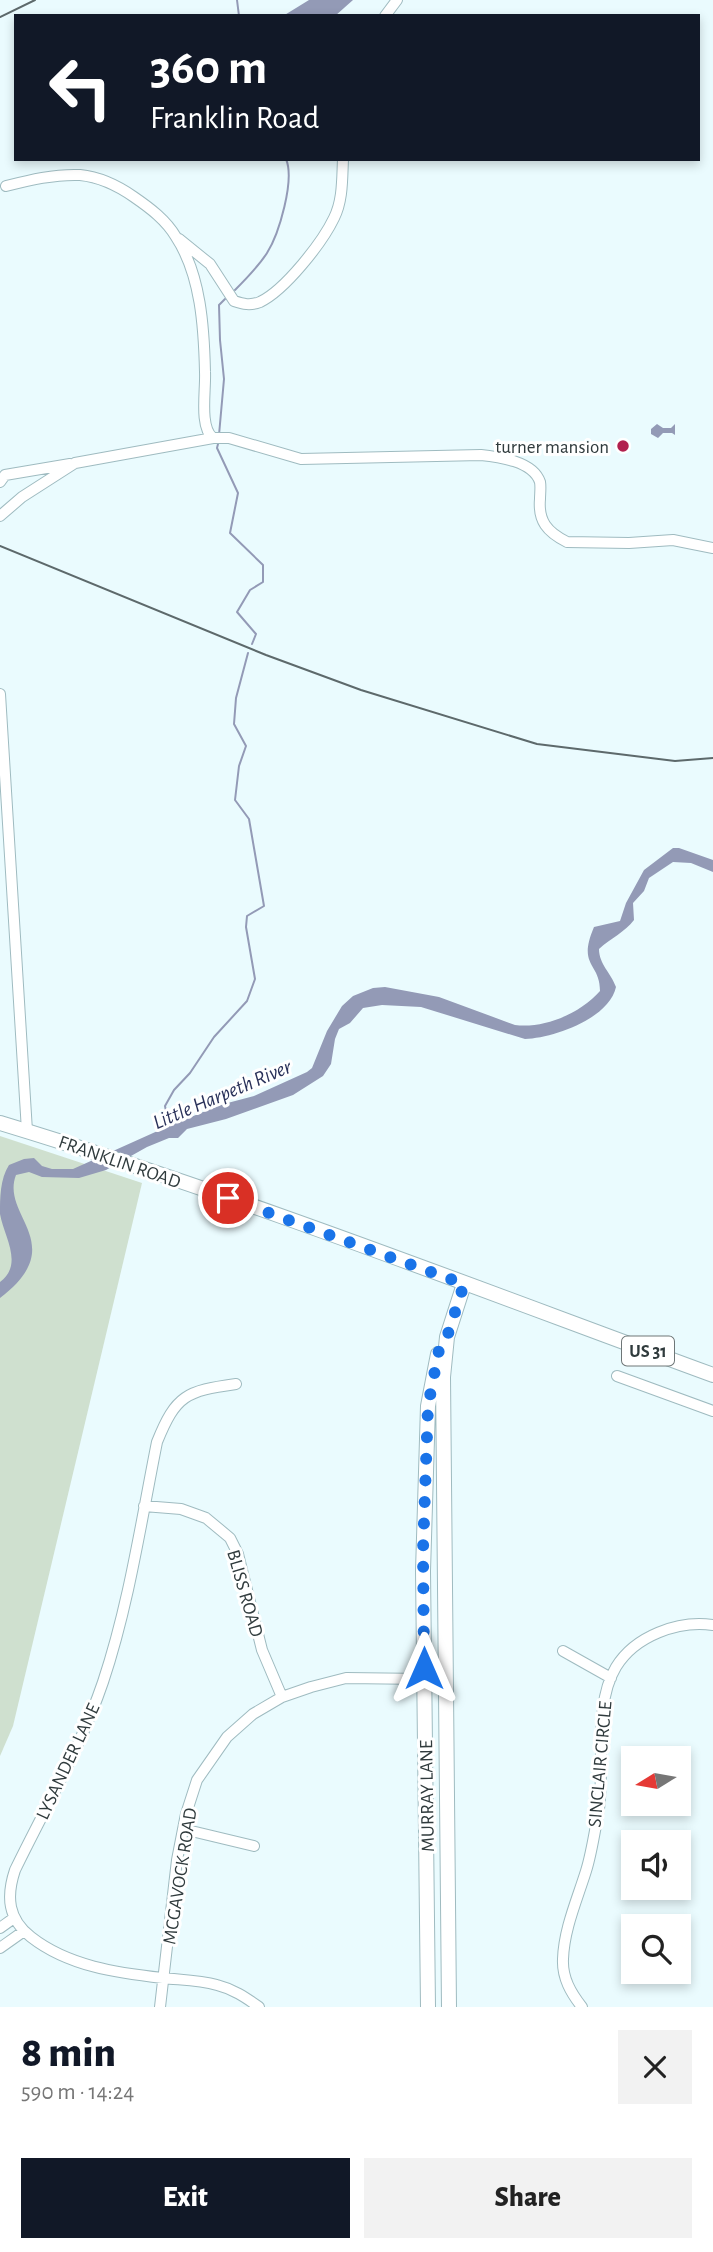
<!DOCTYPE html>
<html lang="en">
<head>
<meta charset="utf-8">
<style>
  :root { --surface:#fff; --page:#f2f2f2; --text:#222; --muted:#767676; --accent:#111827 }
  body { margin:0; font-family:"Alegreya Sans",sans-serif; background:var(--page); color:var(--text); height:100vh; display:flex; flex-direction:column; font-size:26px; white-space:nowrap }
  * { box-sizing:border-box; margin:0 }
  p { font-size:23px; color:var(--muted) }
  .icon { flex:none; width:38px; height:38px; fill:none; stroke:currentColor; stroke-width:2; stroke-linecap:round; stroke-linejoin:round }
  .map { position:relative; height:2007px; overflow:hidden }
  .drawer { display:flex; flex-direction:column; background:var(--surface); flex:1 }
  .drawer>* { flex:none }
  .banner { position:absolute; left:14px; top:14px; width:686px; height:147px; border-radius:0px; box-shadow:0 4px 10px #0003; background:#111827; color:#fff; overflow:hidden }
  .needle { width:46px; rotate:259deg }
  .controls { position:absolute; left:621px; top:1746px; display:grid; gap:14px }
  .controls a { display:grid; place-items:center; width:70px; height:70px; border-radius:0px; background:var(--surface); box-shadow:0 4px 10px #0003; font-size:35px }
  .pin { position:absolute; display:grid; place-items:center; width:60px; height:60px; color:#fff; margin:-30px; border:4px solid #fff; border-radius:50%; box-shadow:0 2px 7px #0007 }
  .me { position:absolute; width:77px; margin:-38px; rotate:0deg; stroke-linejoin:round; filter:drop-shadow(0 0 5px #0008) }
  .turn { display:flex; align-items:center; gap:24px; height:147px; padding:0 21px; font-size:32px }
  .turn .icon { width:91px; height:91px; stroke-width:2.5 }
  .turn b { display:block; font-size:49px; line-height:60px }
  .round { display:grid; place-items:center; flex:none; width:74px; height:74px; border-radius:0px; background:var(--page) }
  .headline { display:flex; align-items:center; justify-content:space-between; height:119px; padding:0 21px }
  h1 { font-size:42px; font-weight:800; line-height:52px; color:var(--accent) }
  .cta { display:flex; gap:14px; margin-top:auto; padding:14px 21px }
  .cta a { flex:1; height:80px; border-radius:0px; background:var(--accent); color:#fff; font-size:28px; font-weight:800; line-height:80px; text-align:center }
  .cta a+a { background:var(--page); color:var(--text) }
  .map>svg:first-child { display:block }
</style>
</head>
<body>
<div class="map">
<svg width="713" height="2007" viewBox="0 0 713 2007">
  <rect width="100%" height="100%" fill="#eafbfe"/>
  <path fill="#cfe0cf" d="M0,1136L142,1183L13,1726L0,1756Z"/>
  <path fill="#939ab6" d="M309,0H353L335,16H283Z
    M657,424L663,428H671L675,424V435L672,433H663L658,438L651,434V429Z
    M673,848H679L713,860V872L691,863L673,862L649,878L644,891L633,903L634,920C625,932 611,938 599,949C599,964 611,973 616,987C609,1019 553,1038 525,1039L421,1007L382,1005L363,1008L350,1023L339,1029L335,1039L331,1064L323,1076L293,1095L226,1119L187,1129L178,1138H169L147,1147L106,1170L79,1178L42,1177L29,1172L16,1175C0,1216 71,1244 0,1298V1282C24,1264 4,1237 0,1214C0,1198 0,1179 9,1165L24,1159L34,1158L42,1166L52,1169H73L162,1129L220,1105L254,1096L307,1072L312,1068L327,1031L342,1006L353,996L373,988L385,987L439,997L515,1025C544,1029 581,1013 600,991C600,962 577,967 594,927L620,921L626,903L644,870Z"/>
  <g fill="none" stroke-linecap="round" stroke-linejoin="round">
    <path stroke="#939ab6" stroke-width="2" d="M237,0L239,16
      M235,290C247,278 258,267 267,253C279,234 295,180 286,159
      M219,435L224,379L220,340L219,305L225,299
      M218,444L217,448L238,493L230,533L263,565V582L250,590L237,612L256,634L252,644
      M169,1127L165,1106L174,1090L190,1073L214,1037L247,1001L255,979L246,927L247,916L264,906L249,819L235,800L239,766L246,746L234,724L236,698L248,653"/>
    <defs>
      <path id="minor" d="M385,16L397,0
        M6,186C30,180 54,174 80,175C100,177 117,185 134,197C150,208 166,220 176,237C201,275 204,328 205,372C206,390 199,427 213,438H229L301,459L481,455C499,457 533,461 540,482C541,487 540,494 540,499C538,521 547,532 567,542L629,543L673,540L713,548
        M179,239L210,264L234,301C243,304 250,306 260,302C285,290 322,243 334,218C343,200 342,179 343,159
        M0,482L5,475L70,464
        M0,516L22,497L75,463L213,438
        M0,694L27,1131
        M617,1376L713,1411
        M236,1384C186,1391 176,1395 157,1442C141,1522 129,1604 103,1682C81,1747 45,1808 15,1870C6,1897 8,1919 31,1937C68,1966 117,1973 163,1978C181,1980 199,1980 217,1985C233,1989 245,1997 259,2007
        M144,1506L181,1509L206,1518L230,1538L238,1554L262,1650L282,1697
        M563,1651L611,1678
        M183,1829L254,1846
        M0,1928L14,1918
        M0,1948L24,1931
        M160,2007L177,1860L186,1814L197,1780L227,1737L253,1714L282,1697L311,1687L346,1678L424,1679L445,1675
        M582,2007C571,1993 562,1978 563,1959C564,1929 577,1900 586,1871C592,1852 595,1829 599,1809C605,1765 593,1705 616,1667C635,1636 678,1620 713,1625"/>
      <path id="major" d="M0,1123C241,1196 476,1288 713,1375
        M428,2007L423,1571L428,1406L438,1354
        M449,2007L443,1377L447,1337L464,1284"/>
    </defs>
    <use href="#minor" stroke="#9fbbc0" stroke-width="12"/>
    <use href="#major" stroke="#9fbbc0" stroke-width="16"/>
    <use href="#minor" stroke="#fff" stroke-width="10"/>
    <use href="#major" stroke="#fff" stroke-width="14"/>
    <path stroke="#5d696b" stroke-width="2" d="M0,17L35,0
      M0,546L266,655L361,690L537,744L675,761L713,758"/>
  </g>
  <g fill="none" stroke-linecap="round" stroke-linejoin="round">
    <path stroke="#1a73e8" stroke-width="12" stroke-dasharray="0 21.6" d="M228,1198L464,1284L447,1337L439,1350L428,1406L423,1550L424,1668"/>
  </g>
  <circle fill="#b1204e" stroke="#fff" stroke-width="2.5" cx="623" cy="446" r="7"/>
  <g text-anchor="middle" stroke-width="6" stroke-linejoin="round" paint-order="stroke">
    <rect fill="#fff" stroke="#6e7677" stroke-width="2" x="622" y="1336.5" width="52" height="29" rx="5"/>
    <g font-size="18" font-weight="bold" fill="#303b3d">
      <text x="648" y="1357">US 31</text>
    </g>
    <g font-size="19" fill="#303b3d" stroke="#fff" text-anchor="end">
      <text x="609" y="453">turner mansion</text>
    </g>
    <g font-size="19" fill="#303b3d" stroke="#fff">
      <text transform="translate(120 1161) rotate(19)" y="7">FRANKLIN ROAD</text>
      <text transform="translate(246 1593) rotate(74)" y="7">BLISS ROAD</text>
      <text transform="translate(67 1761) rotate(-65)" y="7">LYSANDER LANE</text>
      <text transform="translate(599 1764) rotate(-85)" y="7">SINCLAIR CIRCLE</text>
      <text transform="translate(426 1796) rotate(-91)" y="7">MURRAY LANE</text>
      <text transform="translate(179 1876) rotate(-81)" y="7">MCGAVOCK ROAD</text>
    </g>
    <g font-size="21" font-style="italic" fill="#293159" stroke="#fff">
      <text transform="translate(222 1094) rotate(-23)" y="7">Little Harpeth River</text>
    </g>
  </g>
</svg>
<div class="controls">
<a><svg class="needle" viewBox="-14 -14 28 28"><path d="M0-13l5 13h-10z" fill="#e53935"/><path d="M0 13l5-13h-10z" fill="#767676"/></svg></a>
<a><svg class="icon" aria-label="sound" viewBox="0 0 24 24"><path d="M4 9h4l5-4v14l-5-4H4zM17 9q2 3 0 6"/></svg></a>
<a><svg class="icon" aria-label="search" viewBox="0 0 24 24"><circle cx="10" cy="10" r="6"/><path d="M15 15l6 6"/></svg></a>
</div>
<div class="pin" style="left:228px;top:1198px;background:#d93025"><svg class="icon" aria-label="arrive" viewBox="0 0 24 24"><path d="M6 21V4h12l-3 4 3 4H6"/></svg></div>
<svg class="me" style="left:424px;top:1668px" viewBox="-20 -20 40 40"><path d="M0-17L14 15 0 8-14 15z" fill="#1a73e8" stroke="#fff" stroke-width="4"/></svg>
<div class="banner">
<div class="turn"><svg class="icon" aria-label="left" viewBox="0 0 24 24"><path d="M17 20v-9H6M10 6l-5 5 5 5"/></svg><div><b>360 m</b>Franklin Road</div></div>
</div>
</div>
<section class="drawer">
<div class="headline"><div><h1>8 min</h1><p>590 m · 14:24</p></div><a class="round"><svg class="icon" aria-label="close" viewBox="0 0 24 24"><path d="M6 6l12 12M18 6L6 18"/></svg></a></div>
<div class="cta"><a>Exit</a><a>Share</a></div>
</section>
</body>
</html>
